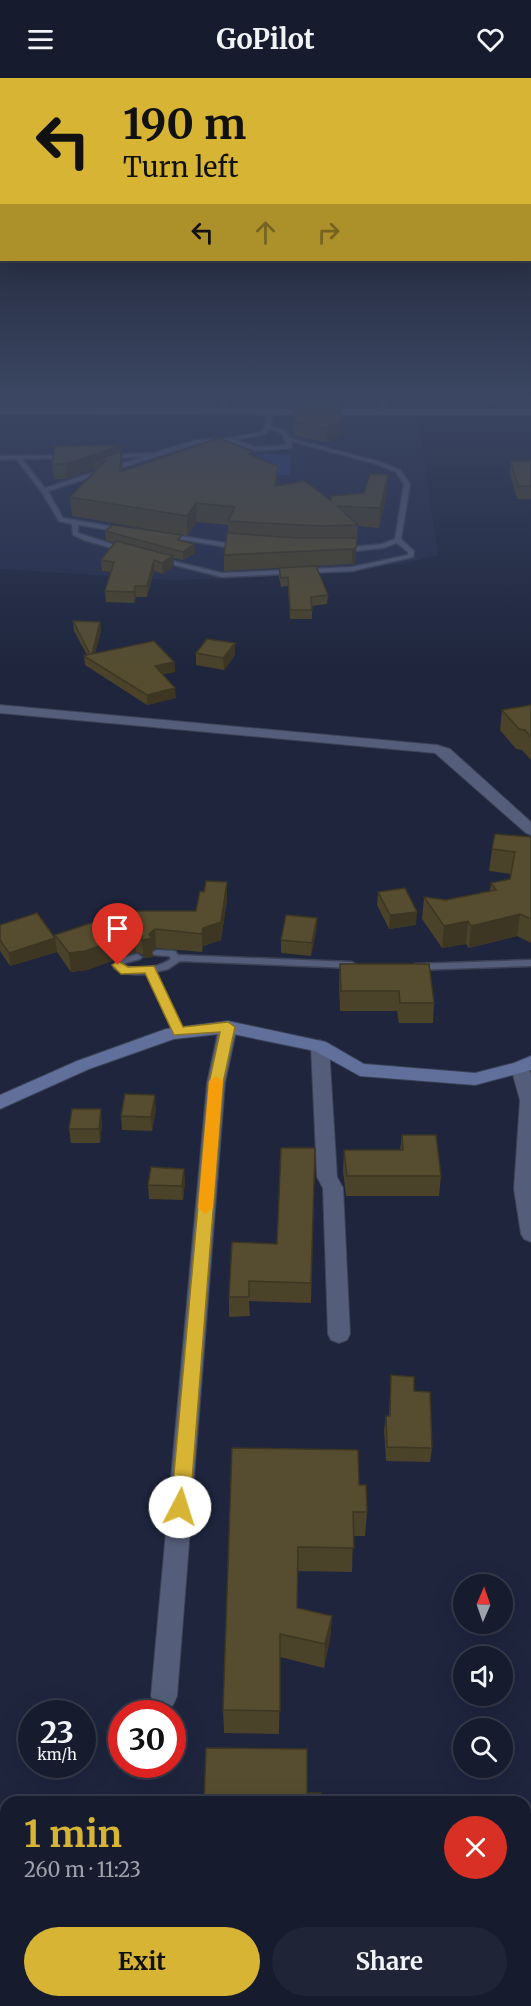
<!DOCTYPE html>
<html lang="en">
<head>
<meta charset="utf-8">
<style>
  :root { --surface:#161c2e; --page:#1f2536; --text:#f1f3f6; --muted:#9ea1aa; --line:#353a4a; --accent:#d8b434 }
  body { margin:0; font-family:Merriweather,serif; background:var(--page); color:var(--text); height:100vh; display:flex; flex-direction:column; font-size:22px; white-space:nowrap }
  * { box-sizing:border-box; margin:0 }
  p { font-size:20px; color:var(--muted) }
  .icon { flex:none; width:33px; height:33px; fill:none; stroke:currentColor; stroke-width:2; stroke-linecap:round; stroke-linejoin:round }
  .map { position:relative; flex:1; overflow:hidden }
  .sheet { position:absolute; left:0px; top:1718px; width:531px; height:212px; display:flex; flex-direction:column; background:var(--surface); border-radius:18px 18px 0 0; box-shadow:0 6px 24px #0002,0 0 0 2px var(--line) }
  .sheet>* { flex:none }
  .hud { position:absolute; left:0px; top:0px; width:531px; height:183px; box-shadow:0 6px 24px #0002,0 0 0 2px var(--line); background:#d8b434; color:#111; overflow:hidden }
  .needle { width:39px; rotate:2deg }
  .fabs { position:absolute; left:453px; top:1496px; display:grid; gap:12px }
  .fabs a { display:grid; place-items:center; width:60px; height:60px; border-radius:50%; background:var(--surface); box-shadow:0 6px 24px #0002,0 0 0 2px var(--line); font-size:30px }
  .speed { position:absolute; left:18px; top:1622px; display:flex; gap:12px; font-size:30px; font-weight:700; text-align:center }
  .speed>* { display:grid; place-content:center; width:78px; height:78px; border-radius:50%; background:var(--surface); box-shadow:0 6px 24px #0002,0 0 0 2px var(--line); line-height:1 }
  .speed small { font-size:15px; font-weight:400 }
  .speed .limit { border:9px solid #d22; background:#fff; color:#111 }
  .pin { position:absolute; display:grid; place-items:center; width:51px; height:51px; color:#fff; margin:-62px -26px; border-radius:50% 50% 50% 0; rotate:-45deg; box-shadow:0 0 6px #0007 }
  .pin .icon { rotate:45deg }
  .me { position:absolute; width:66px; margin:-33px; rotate:5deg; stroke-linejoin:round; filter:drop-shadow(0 0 4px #0008) }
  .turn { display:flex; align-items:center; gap:21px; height:126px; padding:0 24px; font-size:27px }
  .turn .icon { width:78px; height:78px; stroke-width:2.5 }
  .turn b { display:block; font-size:42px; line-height:51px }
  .lanes { display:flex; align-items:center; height:57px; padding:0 24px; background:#0003; justify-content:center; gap:30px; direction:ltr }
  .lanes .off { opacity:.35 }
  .round { display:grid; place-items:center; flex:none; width:63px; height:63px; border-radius:32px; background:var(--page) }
  .headline { display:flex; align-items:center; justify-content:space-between; height:102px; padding:0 24px }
  h1 { font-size:36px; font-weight:700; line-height:45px; color:var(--accent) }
  .primary-button { display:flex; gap:12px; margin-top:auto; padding:12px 24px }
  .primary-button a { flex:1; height:69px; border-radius:36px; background:var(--accent); color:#111; font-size:24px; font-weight:700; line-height:69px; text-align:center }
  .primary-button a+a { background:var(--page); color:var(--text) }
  header { display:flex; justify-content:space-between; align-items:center; height:78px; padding:0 24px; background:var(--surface); font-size:27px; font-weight:700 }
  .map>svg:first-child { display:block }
</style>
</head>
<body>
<header><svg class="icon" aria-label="menu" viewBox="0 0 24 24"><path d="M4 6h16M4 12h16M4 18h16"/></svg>GoPilot<svg class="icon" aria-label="heart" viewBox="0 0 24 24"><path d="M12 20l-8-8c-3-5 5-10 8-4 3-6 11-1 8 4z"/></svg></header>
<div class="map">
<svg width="531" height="1928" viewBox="0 0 531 1928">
  <rect width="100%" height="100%" fill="#1e253d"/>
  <path fill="#242c4a" d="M0,336L418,338L438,477L402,486L372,488L355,494L241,500L170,502L0,491Z"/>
  <path fill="#2b3a7a" d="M257,376L291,377L290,397H255Z"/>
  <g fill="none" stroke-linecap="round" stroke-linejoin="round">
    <defs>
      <path id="lane" d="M223,322H229L224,330H220Z
        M380,322H386L385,335L380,334Z
        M270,332L273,334L271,348L286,353L289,360L380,384L400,392L410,406L401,461L414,473L413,479L352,493L222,499L158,483V481L160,480L222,495L352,489L408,477V474L397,465L383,470L344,474L341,472L344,470L382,466L395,461L404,406L396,394L376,386L291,363L292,370L255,373L229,364L197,366L48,413L63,440L125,451V453L123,454L78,447V455L127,471L128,472L125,474L84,462L73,457L72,446L59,443L41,413L16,381L0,382V378L69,377L70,378L67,380L22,381L45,410L142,379L109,380L106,378L107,377L154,375L196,362L230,360L261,354L265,349L267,334ZM269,351L282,355L286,367L256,369L236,362L265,356Z
        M168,456L238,467L241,469L238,471L166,459L165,458Z
        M157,872L175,873L178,877L352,884L357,887L352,890L180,883L168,891L156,894L184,954L179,957L174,954L147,896C136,897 123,897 114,890L118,881L137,876L142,879L140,881L125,885L124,888C140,892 157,890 171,881L169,878L154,877L152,875L154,873Z
        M531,882V888L415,892L410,889L415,886Z"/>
      <path id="street" d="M493,322H503L506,329L498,331Z
        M0,627L437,667L450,671L531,744V757L526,755L435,675L0,635Z
        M228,943L237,949L225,1005L177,1618L173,1627L164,1631L155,1627L151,1618L207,1005L219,949Z
        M320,962L329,968L337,1099L343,1110L350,1256L347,1262L339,1265L331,1262L328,1256L323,1110L317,1099L311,968Z
        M520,984L526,986L531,996V1164L524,1161L521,1156L514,1111L520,1022L511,990L514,986Z"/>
      <path id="secondary" d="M0,330L531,331V337L0,336Z
        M228,943L326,964L364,986L475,995L514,985L531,978V992L475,1007L360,998L315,973L228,955L174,961L89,991L0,1031V1017L77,983L166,951Z"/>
    </defs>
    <use href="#lane" stroke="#3c4255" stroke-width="3"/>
    <use href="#street" stroke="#3c4255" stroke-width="2"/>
    <use href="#secondary" stroke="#3c4255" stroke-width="2"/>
    <use href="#lane" fill="#545d79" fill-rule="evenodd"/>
    <use href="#street" fill="#545d79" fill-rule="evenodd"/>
    <use href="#secondary" fill="#616f9b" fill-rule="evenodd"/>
  </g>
  <path fill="#4a4229" d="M231,322H260L259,323Z
    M269,322H292L291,323Z
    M293,322H339L341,357L326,364L294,358Z
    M122,367L123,382H122V393L254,378L278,407L331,423L364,415L388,397L387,416L379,450L358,448L355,486L316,488L328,517L327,526L312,528V541H290L288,508L281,509L279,499V490L224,493V477L228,455V447L197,444L187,458L72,438L70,419L96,392L95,391L67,401H54L52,386Z
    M511,383H531V421H517L510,396Z
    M105,453L182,463L194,466L195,475L183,482L173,480L174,488L163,496L154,493L147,519H136L134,525L106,524L105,513L111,494L102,493L101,482L115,465L106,462Z
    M73,543L100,544L101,553L95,575L174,584L175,594L163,596L176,620L147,627L85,587L84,578L87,577L74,553Z
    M196,575L235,577L224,592L196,587Z
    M531,627V682L522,672L516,671L500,652L502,632Z
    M531,759V865L517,858L469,870L466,866L442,870L422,841L424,819L446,822L490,813L491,805L510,801L511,796L489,793L492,771Z
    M378,814L416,847L389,851L377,827Z
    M227,822L221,862L203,868L202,874L156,870L152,873L153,879L144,880L143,877L136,874L87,892L71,894L57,874L10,888L0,873V847L55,860V857L196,833Z
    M317,840L316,854L311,878L281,875V862Z
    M340,886L434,925L433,945H399L397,933H340L339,906Z
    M156,1031L152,1053L122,1052L121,1038Z
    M102,1045L100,1065H71L69,1051Z
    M402,1057L441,1098L439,1118H346L343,1093L344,1072H400Z
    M315,1070L311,1225L249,1223L250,1238L229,1239V1219L277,1166Z
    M184,1091L185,1105L183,1122L149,1121L148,1107Z
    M391,1297L414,1313L432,1370L430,1384L386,1383L384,1352L386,1338H389Z
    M232,1370L359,1407L367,1434L365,1458H353L352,1494L297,1493V1530L332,1538L330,1561L324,1590L280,1579L279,1656L224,1655L223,1632Z"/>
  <path fill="#3c3622" d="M341,343V357L326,364V350Z
    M122,367L123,382H122L123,392L121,412L106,382H95V391L67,401L66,386Z
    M278,388V406L275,427V408Z
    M388,397L387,416L379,450L380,430Z
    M196,425L197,444L187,458V438Z
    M357,460L355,486L352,487V471Z
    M194,466L195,475L183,482V474Z
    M173,478L174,488L163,496L162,485Z
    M154,482V493L147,519V508Z
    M135,508L136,519L134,525V514Z
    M100,544L101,553L93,583L92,576Z
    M235,565V577L224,592L223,580Z
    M174,584L175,594L156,598L155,588Z
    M175,610L176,620L147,627V617Z
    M227,804V822L221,862L203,868L202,874V856L203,850Z
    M417,834L416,847L389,851L390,837Z
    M520,836L517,858L469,870L471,848Z
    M317,840L316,854L311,878L312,865Z
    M468,843L466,866L442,870L444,848Z
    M155,851L156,870L152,873L153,879L144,880L142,862Z
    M135,855L136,874L87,892L71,894L69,875Z
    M55,860L57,874L10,888L9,875Z
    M155,1017L156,1031L152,1053L151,1039Z
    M101,1031L102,1045L100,1065L99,1051Z
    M184,1091L185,1105L183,1122L182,1108Z
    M332,1538L330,1561L324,1590L325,1566Z"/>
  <path fill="#564d30" stroke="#3c3622" stroke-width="1.5" d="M294,325H340L341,343L326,350L294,344Z
    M219,360L254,374L248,376L278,388L275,408L305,403L331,423V418L364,415L370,396L388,397L380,430L337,428L358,447L321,448L228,443L235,429L196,425L187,438L70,419L106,382H95L121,374L120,394Z
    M122,367L66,386H52L55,368Z
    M511,383H531V408H518Z
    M113,447L182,457L178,462L194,466L183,474L105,453Z
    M227,455L297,460H357L356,470L352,471L224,477Z
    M116,463L173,478L162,485L154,482L147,508H135L134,514L105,513L114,484L101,482Z
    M316,488L328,517L311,519L312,532H290L288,499L281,500L279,490Z
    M73,543L100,544L92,576L154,563L174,584L155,588L175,610L147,617L84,578L90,576Z
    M207,561L235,565L223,580L196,575Z
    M531,627V659L525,652L519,651L502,632Z
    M495,756L531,759V841L520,836L471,848L468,843L444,848L424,819L446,822L496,812L491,805L510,801L515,774L492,771Z
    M206,803L227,804L221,844L203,850L202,856L155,851L149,856L152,860L142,862V858L135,855L85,873L69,875L55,857L128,833H196L200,813L204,814Z
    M405,810L417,834L390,837L378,814Z
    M37,835L55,860L9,875L0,862V847Z
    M286,837L317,840L312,865L281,862Z
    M340,886H429L434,925H400L399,913H341Z
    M125,1016L155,1017L151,1039L121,1038Z
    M72,1031H101L99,1051H69Z
    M402,1057H436L441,1098H347L344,1072H403Z
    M281,1070H315L311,1205L249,1203V1219H229L232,1164L277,1166Z
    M151,1089L184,1091L182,1108L148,1107Z
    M391,1297L414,1299V1313L430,1314L432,1370L387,1369L386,1338H390Z
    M232,1370L358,1372L359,1407H366L367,1434H353L354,1470L298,1469L297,1530L332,1538L325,1566L280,1556V1633L223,1632Z
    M206,1670L307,1671V1715H321V1724H204Z"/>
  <linearGradient id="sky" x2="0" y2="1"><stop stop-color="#101422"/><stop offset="0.54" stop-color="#3b4662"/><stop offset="1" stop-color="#3b4662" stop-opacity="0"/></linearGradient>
  <rect width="531" height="592" fill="url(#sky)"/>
  <path fill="#d8b434" stroke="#8c7522" stroke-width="1.5" d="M118,883L128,889L154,888L183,949L228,944L235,949L223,1005L190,1429L187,1435L180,1438L174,1435L171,1429L209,1005L220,954L174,957L145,895L121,896L112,887Z"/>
  <path fill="#f59e0b" d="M216,998L223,1003L213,1130L205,1136L198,1130L209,1003Z"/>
</svg>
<div class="fabs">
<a><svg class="needle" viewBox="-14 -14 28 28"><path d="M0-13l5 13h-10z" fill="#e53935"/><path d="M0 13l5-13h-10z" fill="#9ea1aa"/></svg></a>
<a><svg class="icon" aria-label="sound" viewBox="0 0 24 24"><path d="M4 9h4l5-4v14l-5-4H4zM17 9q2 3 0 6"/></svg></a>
<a><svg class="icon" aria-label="search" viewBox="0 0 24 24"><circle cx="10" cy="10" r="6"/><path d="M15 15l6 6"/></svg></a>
</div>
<div class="speed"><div>23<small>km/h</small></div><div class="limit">30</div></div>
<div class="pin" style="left:118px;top:887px;background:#d93025"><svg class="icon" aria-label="arrive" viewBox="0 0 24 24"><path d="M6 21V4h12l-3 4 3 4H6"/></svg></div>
<svg class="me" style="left:180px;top:1429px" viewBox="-20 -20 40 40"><circle r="19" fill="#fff"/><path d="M0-13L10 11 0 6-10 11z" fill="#d8b434"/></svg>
<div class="hud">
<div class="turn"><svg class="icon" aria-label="left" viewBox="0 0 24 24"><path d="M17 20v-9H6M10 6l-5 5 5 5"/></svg><div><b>190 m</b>Turn left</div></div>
<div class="lanes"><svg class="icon" aria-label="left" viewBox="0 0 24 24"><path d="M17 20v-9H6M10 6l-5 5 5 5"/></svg><svg class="icon off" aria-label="ahead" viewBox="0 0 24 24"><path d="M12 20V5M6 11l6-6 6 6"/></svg><svg class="icon off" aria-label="right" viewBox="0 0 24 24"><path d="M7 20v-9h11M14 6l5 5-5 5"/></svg></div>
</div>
<section class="sheet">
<div class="headline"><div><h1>1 min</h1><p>260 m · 11:23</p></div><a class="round" style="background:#d93025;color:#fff"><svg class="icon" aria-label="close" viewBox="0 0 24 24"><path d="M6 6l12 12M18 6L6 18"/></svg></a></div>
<div class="primary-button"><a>Exit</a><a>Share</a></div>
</section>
</div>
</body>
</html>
